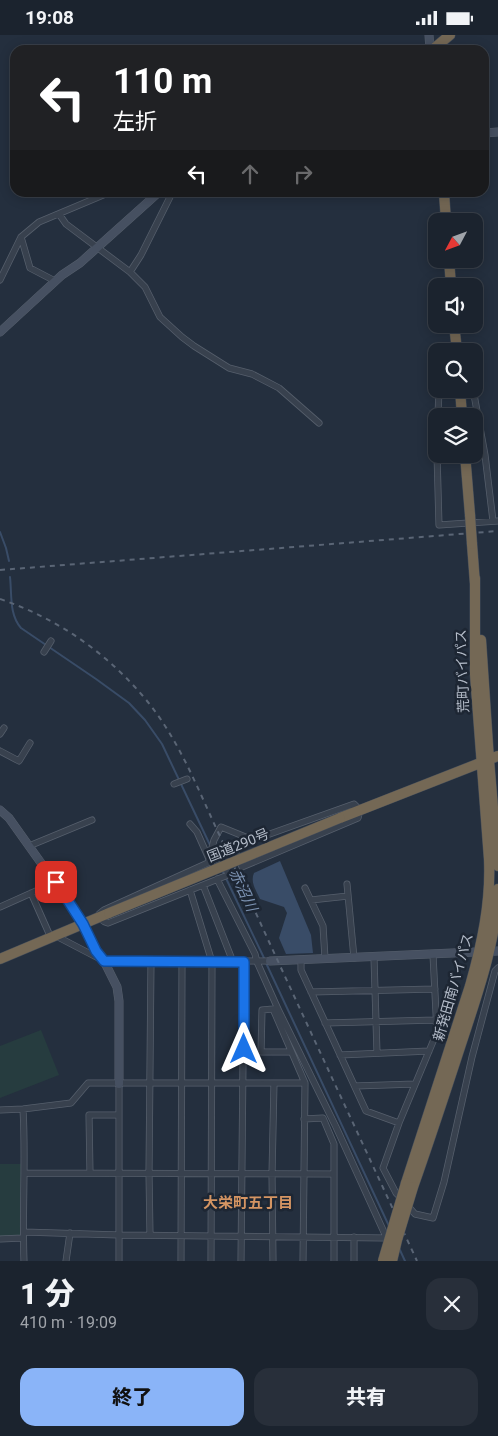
<!DOCTYPE html>
<html lang="ja">
<head>
<meta charset="utf-8">
<style>
  :root { --surface:#1b232e; --page:#282f3a; --text:#f1f3f6; --muted:#a0a4aa; --line:#39404a; --accent:#8ab4f8 }
  body { margin:0; font-family:Roboto,"Noto Sans JP",sans-serif; background:var(--page); color:var(--text); height:100vh; display:flex; flex-direction:column; font-size:19px; white-space:nowrap }
  * { box-sizing:border-box; margin:0 }
  p { font-size:16px; color:var(--muted) }
  .icon { flex:none; width:28px; height:28px; fill:none; stroke:currentColor; stroke-width:2; stroke-linecap:round; stroke-linejoin:round }
  .map { position:relative; height:1226px; overflow:hidden }
  .side { display:flex; flex-direction:column; background:var(--surface); flex:1 }
  .side>* { flex:none }
  .banner { position:absolute; left:10px; top:10px; width:479px; height:152px; border-radius:15px; box-shadow:0 2px 12px #0003,0 0 0 1px var(--line); background:#202124; color:#fff; overflow:hidden }
  .needle { width:32px; rotate:229deg }
  .fabs { position:absolute; left:428px; top:178px; display:grid; gap:10px }
  .fabs a { display:grid; place-items:center; width:55px; height:55px; border-radius:10px; background:var(--surface); box-shadow:0 2px 12px #0003,0 0 0 1px var(--line); font-size:25px }
  .pin { position:absolute; display:grid; place-items:center; width:42px; height:42px; color:#fff; margin:-21px; border-radius:10px; box-shadow:0 2px 8px #0006 }
  .me { position:absolute; width:55px; margin:-28px; rotate:0deg; stroke-linejoin:round; filter:drop-shadow(0 0 4px #0008) }
  .turn { display:flex; align-items:center; gap:18px; height:105px; padding:0 20px; font-size:22px }
  .turn .icon { width:65px; height:65px; stroke-width:2.5 }
  .turn b { display:block; font-size:35px; line-height:42px }
  .lanes { display:flex; align-items:center; height:48px; padding:0 20px; background:#0003; justify-content:center; gap:25px; direction:ltr }
  .lanes .off { opacity:.35 }
  .round { display:grid; place-items:center; flex:none; width:52px; height:52px; border-radius:15px; background:var(--page) }
  .head { display:flex; align-items:center; justify-content:space-between; height:85px; padding:0 20px }
  h1 { font-size:30px; font-weight:800; line-height:38px }
  .cta { display:flex; gap:10px; margin-top:auto; padding:10px 20px }
  .cta a { flex:1; height:58px; border-radius:15px; background:var(--accent); color:#111; font-size:20px; font-weight:800; line-height:58px; text-align:center }
  .cta a+a { background:var(--page); color:var(--text) }
  .status { display:flex; justify-content:space-between; align-items:center; height:35px; padding:0 25px; background:var(--surface); direction:ltr }
  .status svg { height:14px; fill:currentColor }
  .map>svg:first-child { display:block }
</style>
</head>
<body>
<div class="status"><b>19:08</b><svg viewBox="0 0 49 12"><path d="M0 12V9h3v3zM5 12V6h3v6zM10 12V3h3v9zM15 12V0h3v12zM26 1h20v11H26zM47 4h2v5h-2z"/></svg></div>
<div class="map">
<svg width="498" height="1226" viewBox="0 0 498 1226">
  <rect width="100%" height="100%" fill="#242f3e"/>
  <path fill="#263c3f" d="M41,995L59,1040L0,1063V1011Z
    M0,1129H21L20,1201H0Z"/>
  <path fill="#394c67" d="M280,826L311,900L313,918L286,919L279,903L287,878L284,872L260,864C256,855 250,847 254,838Z"/>
  <g fill="none" stroke-linecap="round" stroke-linejoin="round">
    <path stroke="#394c67" stroke-width="2" d="M0,497L6,513L9,526
      M10,542C12,560 9,579 21,593L96,644L129,668L145,685L162,709L210,810
      M222,835L264,923
      M266,928L389,1191
      M399,1213L405,1226"/>
    <defs>
      <path id="street" d="M59,179L66,189L130,237L145,252L160,282L182,302L194,311L229,333L252,339L279,353L319,388
        M21,202L30,233L55,246
        M130,237L141,220L172,158
        M0,245L21,202L39,187L108,158
        M457,316H467
        M473,354L485,420L493,486
        M438,381L439,354
        M437,419L439,490L498,486
        M44,617L51,606
        M0,699L4,693
        M0,716L19,726L30,708
        M174,749L187,744
        M354,769L360,775L358,783L242,832L234,813L253,805Z
        M190,789L197,797L209,824
        M29,811L92,785
        M221,822L225,830L228,840L108,888C103,887 100,885 99,879L104,875Z
        M208,828L214,805L221,792L253,805
        M217,844L255,919L257,927L278,974L336,1092L388,1206
        M347,849L354,923
        M203,850L233,927
        M305,853L323,891L325,923
        M190,855L212,927L211,1226
        M31,858L51,903
        M311,865L348,861
        M0,872L56,847
        M56,901L104,926H270
        M374,923L377,1018
        M301,925V935L366,1076L399,1088
        M311,957L435,954
        M273,974L262,975L261,1017H291
        M278,974H273L305,1048L303,1226
        M325,988L436,985
        M340,1020L429,1016
        M355,1051L415,1049
        M23,1074C26,1125 22,1175 24,1226
        M0,1075L23,1074L71,1068L88,1048H305
        M304,1084L323,1083L334,1109V1226
        M24,1138L334,1139
        M90,1138L89,1080H119
        M402,1164L396,1158L383,1133L399,1088L437,997L433,920
        M408,1171L415,1179L433,1183L444,1147L472,1022L495,936L498,933
        M24,1197L119,1200L386,1203
        M150,1200L149,1138L151,926
        M0,1204L23,1203
        M66,1226L70,1198
        M119,1226V1049
        M181,1226L182,927
        M241,1226L244,927
        M273,1226L272,1139L274,1048
        M354,1226V1202"/>
      <path id="secondary" d="M429,0L430,15
        M484,98L498,97
        M0,297L50,251L62,240L80,228L158,158
        M0,775L9,783L71,870L97,916L104,926L117,952L119,966V1049
        M270,926L498,916"/>
      <path id="highway" d="M432,15L450,0
        M444,158L446,186
        M449,224L451,251
        M454,289L457,316
        M460,354L462,381
        M465,419L470,480
        M472,509L475,549
        M481,605L489,725L498,831
        M340,783L498,721
        M0,924L109,878
        M406,1148L470,951C482,909 491,868 489,824L475,639V543
        M413,1152C430,1104 446,1055 462,1006C478,957 496,907 498,854"/>
    </defs>
    <use href="#street" stroke="#565f6c" stroke-width="7"/>
    <use href="#secondary" stroke="#565f6c" stroke-width="9"/>
    <use href="#highway" stroke="#434c59" stroke-width="11"/>
    <use href="#street" stroke="#38414e" stroke-width="5.5"/>
    <use href="#secondary" stroke="#465061" stroke-width="8"/>
    <use href="#highway" stroke="#746855" stroke-width="10"/>
    <path stroke="#5a6575" stroke-width="2" stroke-dasharray="5 5" stroke-linecap="butt" d="M0,535L498,496
      M0,564C56,583 103,615 142,660C177,700 196,750 218,797C230,823 242,848 254,874C308,992 363,1109 417,1226"/>
    <defs>
      <path id="highway-bridge" d="M470,480L472,509
        M109,878L340,783
        M383,1226L406,1148
        M392,1226L397,1205L413,1152"/>
    </defs>
    <use href="#highway-bridge" stroke="#434c59" stroke-width="11" stroke-linecap="butt"/>
    <use href="#highway-bridge" stroke="#746855" stroke-width="10"/>
  </g>
  <g fill="none" stroke-linecap="round" stroke-linejoin="round">
    <defs>
      <path id="route" d="M56,847L83,889L96,916L104,926L244,927V1014"/>
    </defs>
    <use href="#route" stroke="#114b97" stroke-width="12"/>
    <use href="#route" stroke="#1a73e8" stroke-width="9"/>
  </g>
  <g text-anchor="middle" stroke-width="5" stroke-linejoin="round" paint-order="stroke">
    <g font-size="14" fill="#b4bcc9" stroke="#1d2633">
      <text transform="translate(462 636) rotate(-92)" y="5">荒町バイパス</text>
      <text transform="translate(238 810) rotate(-22)" y="5">国道290号</text>
      <text transform="translate(453 952) rotate(-74)" y="5">新発田南バイパス</text>
    </g>
    <g font-size="15" font-style="italic" fill="#7c92b1" stroke="#1d2633">
      <text transform="translate(243 855) rotate(65)" y="5">赤沼川</text>
    </g>
    <g font-size="15" font-weight="bold" fill="#d59563" stroke="#1d2633">
      <text x="248" y="1173">大栄町五丁目</text>
    </g>
  </g>
</svg>
<div class="fabs">
<a><svg class="needle" viewBox="-14 -14 28 28"><path d="M0-13l5 13h-10z" fill="#e53935"/><path d="M0 13l5-13h-10z" fill="#a0a4aa"/></svg></a>
<a><svg class="icon" aria-label="sound" viewBox="0 0 24 24"><path d="M4 9h4l5-4v14l-5-4H4zM17 9q2 3 0 6"/></svg></a>
<a><svg class="icon" aria-label="search" viewBox="0 0 24 24"><circle cx="10" cy="10" r="6"/><path d="M15 15l6 6"/></svg></a>
<a><svg class="icon" aria-label="layers" viewBox="0 0 24 24"><path d="M12 4l9 5-9 5-9-5zM3 14l9 5 9-5"/></svg></a>
</div>
<div class="pin" style="left:56px;top:847px;background:#d93025"><svg class="icon" aria-label="arrive" viewBox="0 0 24 24"><path d="M6 21V4h12l-3 4 3 4H6"/></svg></div>
<svg class="me" style="left:244px;top:1014px" viewBox="-20 -20 40 40"><path d="M0-17L14 15 0 8-14 15z" fill="#1a73e8" stroke="#fff" stroke-width="4"/></svg>
<div class="banner">
<div class="turn"><svg class="icon" aria-label="left" viewBox="0 0 24 24"><path d="M17 20v-9H6M10 6l-5 5 5 5"/></svg><div><b>110 m</b>左折</div></div>
<div class="lanes"><svg class="icon" aria-label="left" viewBox="0 0 24 24"><path d="M17 20v-9H6M10 6l-5 5 5 5"/></svg><svg class="icon off" aria-label="ahead" viewBox="0 0 24 24"><path d="M12 20V5M6 11l6-6 6 6"/></svg><svg class="icon off" aria-label="right" viewBox="0 0 24 24"><path d="M7 20v-9h11M14 6l5 5-5 5"/></svg></div>
</div>
</div>
<section class="side">
<div class="head"><div><h1>1 分</h1><p>410 m · 19:09</p></div><a class="round"><svg class="icon" aria-label="close" viewBox="0 0 24 24"><path d="M6 6l12 12M18 6L6 18"/></svg></a></div>
<div class="cta"><a>終了</a><a>共有</a></div>
</section>
</body>
</html>
